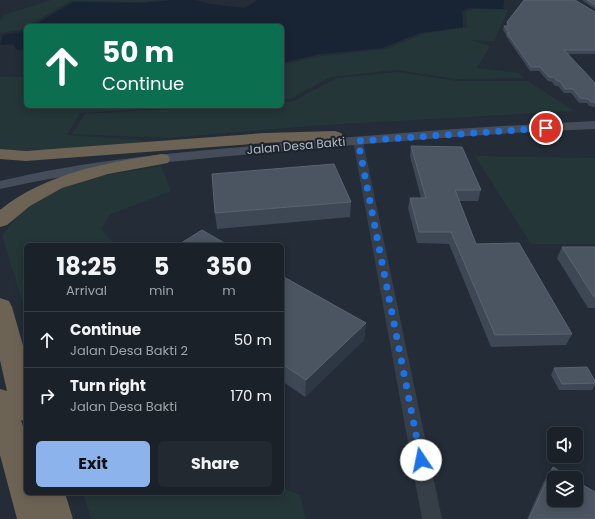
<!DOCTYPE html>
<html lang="en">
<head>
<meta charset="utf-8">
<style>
  :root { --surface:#1a2129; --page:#232931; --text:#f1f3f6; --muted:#9fa3a8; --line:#383e46; --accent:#8db3ed }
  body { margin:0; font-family:Poppins,sans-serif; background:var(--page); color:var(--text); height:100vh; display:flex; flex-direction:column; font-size:15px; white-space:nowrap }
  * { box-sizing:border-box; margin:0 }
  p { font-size:13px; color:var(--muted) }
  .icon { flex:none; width:22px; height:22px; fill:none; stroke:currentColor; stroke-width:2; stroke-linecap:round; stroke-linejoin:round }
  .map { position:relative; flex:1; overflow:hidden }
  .panel { position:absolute; left:24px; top:243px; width:260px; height:252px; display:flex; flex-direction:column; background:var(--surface); border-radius:6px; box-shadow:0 2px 10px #0003,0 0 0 1px var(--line) }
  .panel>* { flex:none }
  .guide { position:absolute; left:24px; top:24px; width:260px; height:84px; border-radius:6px; box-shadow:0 2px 10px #0003,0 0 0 1px var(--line); background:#0b6e4f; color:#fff; overflow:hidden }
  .controls { position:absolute; left:547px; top:427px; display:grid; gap:8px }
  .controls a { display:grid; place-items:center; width:36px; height:36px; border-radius:6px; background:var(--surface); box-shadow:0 2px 10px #0003,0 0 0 1px var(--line); font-size:20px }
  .pin { position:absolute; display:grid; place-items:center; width:34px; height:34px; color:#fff; margin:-17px; border:2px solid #fff; border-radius:50%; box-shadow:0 1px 4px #0007 }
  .me { position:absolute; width:44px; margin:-22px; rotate:349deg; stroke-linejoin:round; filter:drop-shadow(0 0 3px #0008) }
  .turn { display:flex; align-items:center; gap:14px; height:84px; padding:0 12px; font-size:18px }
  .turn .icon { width:52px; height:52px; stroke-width:2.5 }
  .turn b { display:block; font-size:28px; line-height:34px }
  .eta { display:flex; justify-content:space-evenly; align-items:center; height:68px; text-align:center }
  .eta b { font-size:24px; font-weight:700; line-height:28px }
  .action { display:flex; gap:8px; margin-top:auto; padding:8px 12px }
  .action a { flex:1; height:46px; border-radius:6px; background:var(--accent); color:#111; font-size:16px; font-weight:700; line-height:46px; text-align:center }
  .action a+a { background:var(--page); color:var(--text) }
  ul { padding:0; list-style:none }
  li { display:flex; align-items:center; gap:12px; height:56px; padding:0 12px; border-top:1px solid var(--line) }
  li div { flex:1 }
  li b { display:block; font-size:15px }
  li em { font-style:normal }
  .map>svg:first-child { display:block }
</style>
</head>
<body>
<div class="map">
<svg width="595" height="519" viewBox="0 0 595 519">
  <rect width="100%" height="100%" fill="#232c37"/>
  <path fill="#253638" d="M51,0H161L144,2L71,1L20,30L0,33V21L4,15Z
    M473,9L508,10L494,41L470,40L490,46L477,68L518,73L524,78L456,79L396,70L331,77L289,99L282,100V65L323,56L387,49L423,34L467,27L466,12Z
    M398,72L458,81H528L574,111L325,125L167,138L72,134L85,114L217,106H282V102L294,101L337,78Z
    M0,77H26V106H189L80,113L67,135L142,140L159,143L57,150H3L0,148Z
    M475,156L595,158V244H531Z
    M161,166L171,191L109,215L101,230L116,245H26V313L2,236L21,211L49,193L82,179Z
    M282,488L300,495L306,519H91L83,493H282Z"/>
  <path fill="#182333" d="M174,0H195L210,4L245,8L258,0H504L503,9L469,8L462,11L463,27L420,33L382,48L320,54L282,63V26H33L73,2L143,3Z
    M26,30V51L17,50L13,44L0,45L3,35L22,32Z"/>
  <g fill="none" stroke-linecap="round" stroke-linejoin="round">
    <path fill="#363e47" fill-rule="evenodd" d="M358,138L363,141L442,519H422L353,141Z"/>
    <path fill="#454d5a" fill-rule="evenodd" d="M595,121V129C488,133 382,142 275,152C183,160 91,168 0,189V181C91,159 183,152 275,144C382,134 488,126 595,121Z"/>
    <path fill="#6d6354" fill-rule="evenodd" d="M335,131L341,133L343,136L341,139L265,143L26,161L0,159V149L26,151L265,133Z
      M162,154L168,155L170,159L168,163L108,174L62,188L30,206L7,225L0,227V210C46,173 105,163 162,154Z
      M0,298L9,301L12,307L26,356V422L21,420L26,436V493H65L73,519H17L0,455V389L7,391L0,360Z"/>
  </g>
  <path fill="#3e4855" d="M582,0H595V9Z
    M595,12V54H568L595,83V107L589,106L587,103H579L571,93H564L558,86H555L552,82L548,81L539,71H530L506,36V34L503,30L504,26H506L507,22Z
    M411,146L481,190L478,201H459L476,244L572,334L566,345L491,347L449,244L417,243L408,208L410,198H421L410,156Z
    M351,202L350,217L217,229L215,213Z
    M562,247H595V308H588L557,258Z
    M282,276L366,323L364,340L305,397L282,381Z
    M554,368L595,381V385L592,390H559L551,375Z
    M553,467L595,519H527L543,483Z"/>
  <path fill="#2e3844" d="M366,323L364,340L305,397L306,380Z"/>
  <path fill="#4a5561" stroke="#5a6471" d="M524,0H575L595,12V50H564L595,83V102H591L588,99L580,98L573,89H565L560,81H557L554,77H549L540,67H531L507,33H509L504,26H509L507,22Z
    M587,0H595V5Z
    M411,146L462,147L481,190H455L476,244L519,243L572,334L495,335L451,232H419L410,198H426Z
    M334,164L351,202L215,213L212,174Z
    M202,230L228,245H178Z
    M562,247H595V297H594Z
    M282,276L366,323L306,380L282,364Z
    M587,367L595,381V383L562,384L554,368Z
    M553,467L571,478H554V500H576V481L595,492V519H529Z"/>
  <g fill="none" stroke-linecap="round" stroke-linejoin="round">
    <path stroke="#1a73e8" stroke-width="7" stroke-dasharray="0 12.6" d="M421,460L358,141L546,128"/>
  </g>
  <g text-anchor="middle" stroke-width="4" stroke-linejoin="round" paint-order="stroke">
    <g font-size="12" fill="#b1b9c4" stroke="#1c232c">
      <text transform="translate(296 146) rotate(-5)" y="4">Jalan Desa Bakti</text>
    </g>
  </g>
</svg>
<div class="controls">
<a><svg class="icon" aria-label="sound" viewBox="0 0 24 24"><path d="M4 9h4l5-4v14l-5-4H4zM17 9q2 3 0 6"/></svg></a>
<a><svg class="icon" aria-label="layers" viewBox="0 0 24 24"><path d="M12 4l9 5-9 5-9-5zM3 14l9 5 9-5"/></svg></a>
</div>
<div class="pin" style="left:546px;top:128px;background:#d93025"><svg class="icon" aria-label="arrive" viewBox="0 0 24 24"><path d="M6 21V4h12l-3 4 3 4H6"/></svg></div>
<svg class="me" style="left:421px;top:460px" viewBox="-20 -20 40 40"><circle r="19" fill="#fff"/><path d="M0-13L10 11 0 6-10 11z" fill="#1a73e8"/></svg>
<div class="guide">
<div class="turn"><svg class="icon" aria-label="ahead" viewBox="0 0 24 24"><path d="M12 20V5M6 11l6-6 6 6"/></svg><div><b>50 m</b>Continue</div></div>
</div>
<section class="panel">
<div class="eta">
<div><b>18:25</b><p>Arrival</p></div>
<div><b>5</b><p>min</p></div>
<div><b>350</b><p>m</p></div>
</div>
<ul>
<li><svg class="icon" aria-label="ahead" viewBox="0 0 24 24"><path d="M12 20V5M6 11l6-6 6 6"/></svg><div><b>Continue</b><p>Jalan Desa Bakti 2</p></div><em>50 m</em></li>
<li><svg class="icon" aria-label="right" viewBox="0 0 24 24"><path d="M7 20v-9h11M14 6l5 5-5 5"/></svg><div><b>Turn right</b><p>Jalan Desa Bakti</p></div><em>170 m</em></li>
</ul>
<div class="action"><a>Exit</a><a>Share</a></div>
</section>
</div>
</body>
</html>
